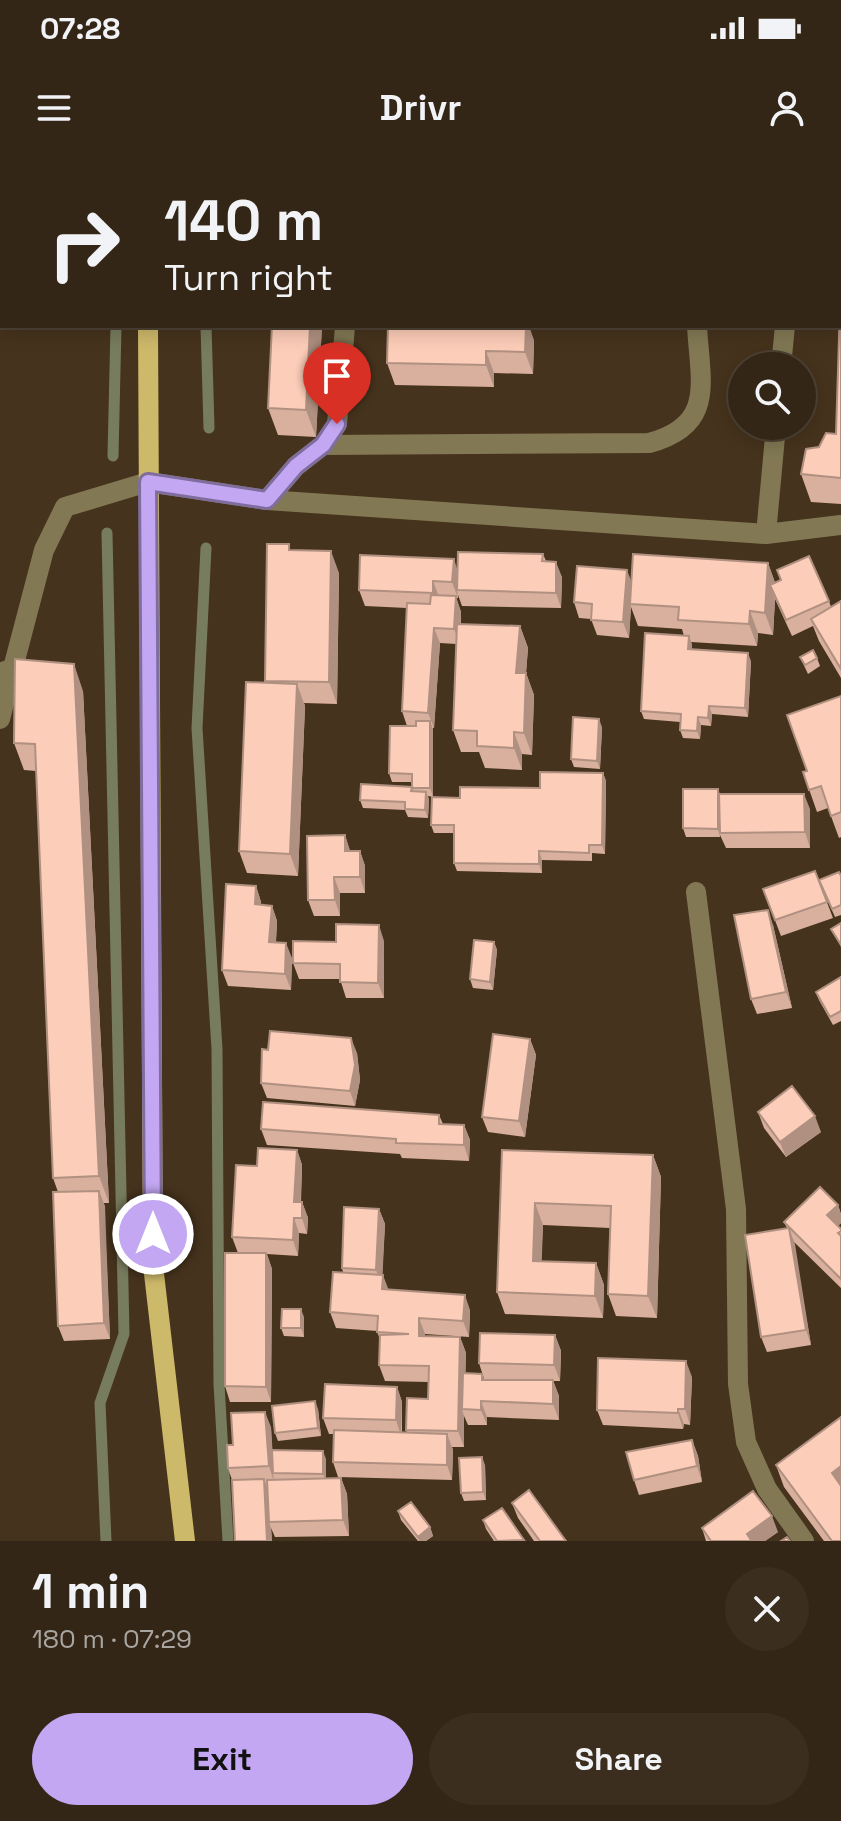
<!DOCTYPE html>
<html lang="en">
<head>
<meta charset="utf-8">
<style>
  :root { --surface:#342616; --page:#3c2e1f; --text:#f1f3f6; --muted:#a9a5a1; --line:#4e4335; --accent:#c3a7f2 }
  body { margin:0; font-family:"Space Grotesk",sans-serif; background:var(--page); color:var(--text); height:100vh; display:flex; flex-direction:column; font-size:30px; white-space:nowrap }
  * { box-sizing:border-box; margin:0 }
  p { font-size:26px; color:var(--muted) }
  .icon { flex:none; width:44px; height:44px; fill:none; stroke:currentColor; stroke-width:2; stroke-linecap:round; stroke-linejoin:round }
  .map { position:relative; height:1381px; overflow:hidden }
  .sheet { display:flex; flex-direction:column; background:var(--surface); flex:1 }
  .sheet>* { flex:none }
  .guide { position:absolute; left:0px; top:0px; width:842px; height:168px; box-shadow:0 4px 20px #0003,0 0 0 2px var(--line); background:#342616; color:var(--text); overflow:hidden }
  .buttons { position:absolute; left:728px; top:192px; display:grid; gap:16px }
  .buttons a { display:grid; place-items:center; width:88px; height:88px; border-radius:50%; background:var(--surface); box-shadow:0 4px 20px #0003,0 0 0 2px var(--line); font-size:40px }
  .pin { position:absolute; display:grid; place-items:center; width:68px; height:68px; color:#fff; margin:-82px -34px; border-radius:50% 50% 50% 0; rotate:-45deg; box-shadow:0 0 8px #0007 }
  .pin .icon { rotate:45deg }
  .me { position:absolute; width:88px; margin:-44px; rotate:0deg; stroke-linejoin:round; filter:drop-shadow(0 0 6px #0008) }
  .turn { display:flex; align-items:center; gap:28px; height:168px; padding:0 32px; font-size:36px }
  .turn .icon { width:104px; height:104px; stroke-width:2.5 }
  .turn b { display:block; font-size:56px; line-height:68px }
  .round { display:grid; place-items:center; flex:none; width:84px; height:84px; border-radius:42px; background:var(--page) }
  .overview { display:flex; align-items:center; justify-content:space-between; height:136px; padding:0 32px }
  h1 { font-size:48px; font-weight:600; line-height:60px }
  .action { display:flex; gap:16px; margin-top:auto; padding:16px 32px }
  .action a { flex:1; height:92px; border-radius:48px; background:var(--accent); color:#111; font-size:32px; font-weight:600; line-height:92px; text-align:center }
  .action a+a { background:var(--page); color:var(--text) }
  .status { display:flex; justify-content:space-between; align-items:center; height:56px; padding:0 40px; background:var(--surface); direction:ltr }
  .status svg { height:22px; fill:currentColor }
  header { display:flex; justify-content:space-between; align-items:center; height:104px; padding:0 32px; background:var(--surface); font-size:36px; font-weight:600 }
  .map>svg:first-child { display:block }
</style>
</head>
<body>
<div class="status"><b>07:28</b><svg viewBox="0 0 49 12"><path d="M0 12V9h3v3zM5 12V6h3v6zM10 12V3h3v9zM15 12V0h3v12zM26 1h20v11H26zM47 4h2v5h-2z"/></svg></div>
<header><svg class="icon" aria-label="menu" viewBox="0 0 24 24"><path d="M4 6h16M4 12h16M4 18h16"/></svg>Drivr<svg class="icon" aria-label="person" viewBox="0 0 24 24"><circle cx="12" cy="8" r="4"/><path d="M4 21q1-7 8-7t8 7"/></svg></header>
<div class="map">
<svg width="841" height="1381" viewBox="0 0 841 1381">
  <rect width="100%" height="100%" fill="#46331d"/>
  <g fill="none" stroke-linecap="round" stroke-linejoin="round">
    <path stroke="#787c5e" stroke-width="11" d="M118,2L119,0
      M210,2V0
      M206,166L209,268
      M113,296L116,166
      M206,388L197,568L217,889L219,1224L228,1381
      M106,1381L100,1243L124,1174L107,373"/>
    <path stroke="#827954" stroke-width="20" d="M800,2L801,0
      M781,206L785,166
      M323,285L649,283C716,265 700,222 697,166
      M267,340L296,306L323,285L337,264L345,166
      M766,374L776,266
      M0,513L13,508L44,390L65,347L148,322L267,340L766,374L841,365
      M0,559L13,508
      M696,732L736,1049L738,1224L746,1282L767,1329L804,1381"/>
    <path stroke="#cdb96a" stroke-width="20" d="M148,2V0
      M148,166L153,1105L185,1381"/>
  </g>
  <path fill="#d9b09e" d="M377,0H446V2H377Z
    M841,113V344L811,342L801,314L819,287L836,274Z
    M322,166L316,277L278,275L268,248Z
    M534,180L533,214L494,213V227L395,225L387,203Z
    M291,390L339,413L337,544L304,543L305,546L298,716L247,713L239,691L266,523L265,521Z
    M543,394L546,401L562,417L561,448L462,446L458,435V438H456L461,452V464L520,466L528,488L526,513L534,535L532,595L522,594V610L485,608L479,592H461L453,570L456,484L440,483L434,568H433V637L428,636L429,640L428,658L408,657L405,650L363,648L360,640L412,627L413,631L412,622H392L389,613L407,566L402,551L407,448L365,446L359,430L457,409Z
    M768,403L775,423L829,441L831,447L841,441V518L819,481L813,466L792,476L775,439L773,475L758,473L757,486L691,482L692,489L751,501L748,557L712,554L711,566L701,565L700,579L683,578L680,570V562L644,559L641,551L684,476L682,469L638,466L631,447L629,478L597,475L591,459L579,458L574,442L631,421Z
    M800,497L817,498L820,506L808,514Z
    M83,531L109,1043H104L110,1179L64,1181L58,1166V1032L53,1018L36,611L24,610L14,583Z
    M841,536V677L839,678L828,648L817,652L803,612L807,611Z
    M602,567L600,609L574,607L571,599Z
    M603,613L606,621L605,694L592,693V701L542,700V713L457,711L454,703V673H434L431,665L460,638L540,628Z
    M719,634L810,649V688H726L720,675V677H686L683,668Z
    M345,675L350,691H360L365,706V733H340V756H314L308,740Z
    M815,711L833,758L781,776L763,729Z
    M841,716V755L835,757L822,728Z
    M256,726L261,742V745L272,746L277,761L276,782L292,798L291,830L228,826L222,810Z
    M773,765L792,848L757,854L751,839Z
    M384,781V838H346L340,819H299L293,803L336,782Z
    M494,782L497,790L493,830L473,828L470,819Z
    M841,817V861L833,865L819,840L816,832Z
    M530,879L536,895L525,977L488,972L482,957Z
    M357,893L360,920L355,946L267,938L261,923Z
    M758,952L821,972L786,997L764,968Z
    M439,955L443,964L464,965L470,980L469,1001L402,998L400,994L267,985L261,969Z
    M297,990L302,1005L301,1042H302L308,1058L307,1074L299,1073L298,1096L267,1094L272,1109L271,1242H230L225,1226L238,1093L232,1077L257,1006Z
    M502,990L653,995L661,1017L657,1158L616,1156L608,1134L610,1068L543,1065L541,1101L596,1103L604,1125L603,1158L505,1154L497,1132Z
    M838,1045L841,1054V1063L838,1066L841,1069V1128L793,1081L811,1185L767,1192L761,1177L787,1068L784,1062Z
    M379,1049L385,1064L382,1115L388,1130L470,1150L469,1177L425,1174V1176L460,1177L466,1193L465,1213L482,1214L484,1220H531L484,1219L479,1203L555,1175L561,1191L560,1221H553L559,1236V1260L487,1257V1265H468L464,1256V1287H452L453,1290L452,1320L338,1317L333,1302L334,1274H329L323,1258L397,1227L402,1242V1273H407L406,1270L428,1239V1222L385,1221L379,1205L380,1180L377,1171L336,1168L330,1152L343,1112L342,1108Z
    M304,1157V1177L284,1176L281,1168Z
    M692,1217L690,1265L684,1264L683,1269L603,1265L597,1250Z
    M318,1249L321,1276L278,1281L275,1273Z
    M271,1267L272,1291L326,1299V1319L341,1318L347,1334L349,1376L275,1377L271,1368L272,1381H235L232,1320L228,1308L233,1285Z
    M692,1280L698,1296L702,1322L639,1335L634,1320Z
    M485,1305L486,1340L464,1341L461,1333Z
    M776,1305L841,1381H824L784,1327Z
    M512,1343L566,1381H534L518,1358Z
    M398,1351L430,1367L433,1376L426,1381H418L401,1360Z
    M483,1360L525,1381H494L486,1369Z
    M702,1368L778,1372L765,1381H706Z"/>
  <path fill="#b09081" d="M319,0H330V2H319Z
    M433,0H446V2H432Z
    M310,166H322L316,277L306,250Z
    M526,166H529L534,180L533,214L525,192Z
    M486,191L494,213V227L486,205Z
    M331,391L339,413L337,544L329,522Z
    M454,399L459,415L457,430L458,438L452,422Z
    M556,402L562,417L561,448L556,433Z
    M768,403L776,425H770L775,439L773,475L765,453Z
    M627,410L633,426L630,444L631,447L629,478L623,462Z
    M433,421L439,437L438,449L433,433Z
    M456,436L461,452L460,484L454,469Z
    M750,451L758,473L757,486L749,464Z
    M520,466L528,488L526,513L534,535L532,595L524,573L516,513Z
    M434,468L440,483L434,568L428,553Z
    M689,476L692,484L691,497L688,489Z
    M748,493L751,501L748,557L745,548Z
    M74,504L83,531L109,1043L99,1016Z
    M297,524L305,546L298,716L290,694Z
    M709,546L712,554L711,566L708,558Z
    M698,557L701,565L700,579L697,571Z
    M599,559L602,567L600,609L597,601Z
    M430,561L433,569V637L430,628Z
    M514,572L522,594V610L514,588Z
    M603,613L606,621L605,694L602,685Z
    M718,629L721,637L720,677L718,669Z
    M426,632L429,640L428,658L425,650Z
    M804,634L810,649V688L805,672Z
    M345,675L350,691H345Z
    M360,691L365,706V733L360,717Z
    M539,691L542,700V713L539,704Z
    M334,717L340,733V756L335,740Z
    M256,726L261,742V760L255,744Z
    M272,746L277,761L275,798L269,782Z
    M768,750L773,765L792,848L786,832Z
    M379,765L384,781V838L378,823Z
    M494,782L497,790L493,830L490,822Z
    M286,783L292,798L291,830L285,814Z
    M351,878L357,893L360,920L355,946L350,931Z
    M530,879L536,895L525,977L519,961Z
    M815,956L821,972L786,997L780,982Z
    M464,965L470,980L469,1001L464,985Z
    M297,990L302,1005L300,1057L294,1042Z
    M653,995L661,1017L657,1158L648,1136Z
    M99,1031L105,1046L110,1179L104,1163Z
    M302,1042L308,1058L307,1074L302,1058Z
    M535,1043L543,1065L541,1123L533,1101Z
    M838,1045L841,1054V1063L833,1070L827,1055Z
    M379,1049L385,1064L382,1126L376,1110Z
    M294,1058L299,1073L298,1096L293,1080Z
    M789,1068L795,1084L811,1185L806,1170Z
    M266,1093L272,1109L271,1242L266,1227Z
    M596,1103L604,1125L603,1158L595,1136Z
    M383,1115L389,1131L382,1129Z
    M465,1135L470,1150L469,1177L463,1161Z
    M301,1149L304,1157V1177L301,1168Z
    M419,1158L425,1174L424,1192L419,1176Z
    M555,1175L561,1191L560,1221L554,1205Z
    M460,1177L466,1193L465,1249H462L464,1256V1287L458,1271Z
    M686,1201L692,1217L690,1265L685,1249Z
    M553,1220L559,1236V1260L553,1244Z
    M397,1227L402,1242L401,1276L396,1260Z
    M315,1241L318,1249L321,1276L318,1268Z
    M481,1241L487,1257V1265L481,1250Z
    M678,1249L684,1264L683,1269L678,1253Z
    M265,1252L271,1267L274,1313H273L274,1322L269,1306Z
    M447,1274L453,1290L452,1320L447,1305Z
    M692,1280L698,1296L702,1322L697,1306Z
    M323,1291L326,1299V1322L323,1314Z
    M482,1297L485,1305L486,1340L483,1332Z
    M841,1306V1334L832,1313Z
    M341,1318L347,1334L349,1376L343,1360Z
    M264,1319L270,1335L269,1362L271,1368L272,1381H267Z
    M772,1356L778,1372L765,1381H750L747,1374Z
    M430,1367L433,1376L426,1381H419L418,1377Z"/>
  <path fill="#fccdb8" stroke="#b09081" stroke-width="2" d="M280,0H319V2H280Z
    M392,0H433L432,2H392Z
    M537,0H570V2H536Z
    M841,113V318L801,314L806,289L819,287L826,273L836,274Z
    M272,166H310L306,250L268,248Z
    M388,166H526L525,192L486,191V205L387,203Z
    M267,384H289V390L331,391L329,522L265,521Z
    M458,392L543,394L542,401L556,402V433L457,430Z
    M633,394L768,403L765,453L750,451L749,464L678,460L679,447L630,444Z
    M360,395L454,399L452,422L433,421V433L359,430Z
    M809,396L829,441L786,460L770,425L781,420L777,410Z
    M577,406L627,410L623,462L591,460L592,444L574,442Z
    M431,435L456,436L454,469L434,468L428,553L402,551L407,443L430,444Z
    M841,441V509L811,459Z
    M457,464L520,466L516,513H526L524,573L514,572V588L477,586V571L453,570Z
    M645,473L689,476L688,489L748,493L745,548L709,546L708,558L698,557L697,571L680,570L681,554L641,551Z
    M813,490L817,498L805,505L800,497Z
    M15,499L74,504L99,1016L53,1018L35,584L14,583Z
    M246,522L297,524L290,694L239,691Z
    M841,536V652L831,656L821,626L809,630L803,612L807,611L787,555Z
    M573,557L599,559L597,601L571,599Z
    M416,561H430V628H412V614L389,613L390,566H416Z
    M540,612L603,613L602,685H589V693L539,691V704L454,703V665H431L432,637L460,638V627L540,628Z
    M361,624L412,627L411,631L426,632L425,650L405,649V642L360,640Z
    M683,629H718V669L683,668Z
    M719,634H804L805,672L720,673Z
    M345,675V691H360V717H334L335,740H308L307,676Z
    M815,711L827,742L775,760L763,729Z
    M839,712L841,716V745L832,749L819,720Z
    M226,724L256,726L255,744L272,746L269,782L286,783L285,814L222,810Z
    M768,750L786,832L751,839L734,755Z
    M841,763V785L831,769Z
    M336,764L379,765L378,823L340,822V804L293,803V781L336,782Z
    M474,780L494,782L490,822L470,819Z
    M841,817V851L830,857L816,832Z
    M270,871L351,878L355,905L350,931L261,923L262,889L268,890Z
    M493,874L530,879L519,961L482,957Z
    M792,926L815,956L780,982L758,952Z
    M263,942L439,955V964L464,965V985L396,983V979L261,969Z
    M258,988L297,990L294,1042H302V1058H294L293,1080L232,1077L236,1005L257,1006Z
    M502,990L653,995L648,1136L608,1134L611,1046L535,1043L533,1101L596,1103L595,1136L497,1132Z
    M820,1027L838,1045L827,1055L841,1069V1071L838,1073L841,1076V1119L784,1062Z
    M99,1031L104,1163L58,1166L53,1032Z
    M344,1047L379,1049L376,1110L342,1108Z
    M789,1068L806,1170L761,1177L745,1075Z
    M225,1093H266V1227L225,1226Z
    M333,1112L383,1115L382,1129L465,1135L463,1161L419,1158V1176L460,1177L458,1271L406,1270L407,1238L428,1239L429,1206L379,1205L380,1175L409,1174L377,1172L378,1156L330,1152Z
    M282,1149H301V1168H281Z
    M480,1173L555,1175L554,1205L479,1203Z
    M598,1198L686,1201L685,1249H678V1253L597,1250Z
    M463,1213L482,1214V1220H553V1244L481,1241V1250L462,1249Z
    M325,1224L397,1227L396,1260L323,1258Z
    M315,1241L318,1268L275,1273L272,1246Z
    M265,1252L269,1306L228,1308L227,1285H233L231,1253Z
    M841,1257V1306L832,1313L841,1326V1381H832L776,1305Z
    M334,1270L447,1274V1305L333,1302Z
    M692,1280L697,1306L634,1320L626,1292Z
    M272,1290L323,1291V1314L273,1313Z
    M482,1297L483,1332L461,1333L459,1298Z
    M341,1318L343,1360L269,1362L267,1320Z
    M264,1319L267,1381H235L232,1320Z
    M529,1330L566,1381H540L512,1343Z
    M753,1331L772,1356L747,1374L751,1380L750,1381H711L702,1368Z
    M411,1342L430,1367L418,1377L398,1351Z
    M502,1348L524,1380L497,1381L483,1360Z
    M787,1377L790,1381H781Z"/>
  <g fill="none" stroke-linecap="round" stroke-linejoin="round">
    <defs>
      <path id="route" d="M153,1074L148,322L267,340L296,306L323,285L337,264"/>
    </defs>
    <use href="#route" stroke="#7f6d9d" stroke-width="20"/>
    <use href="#route" stroke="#c3a7f2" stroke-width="14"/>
  </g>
</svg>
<div class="buttons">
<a><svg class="icon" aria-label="search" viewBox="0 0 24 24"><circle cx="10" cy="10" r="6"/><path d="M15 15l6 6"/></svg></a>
</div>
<div class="pin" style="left:337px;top:264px;background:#d93025"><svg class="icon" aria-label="arrive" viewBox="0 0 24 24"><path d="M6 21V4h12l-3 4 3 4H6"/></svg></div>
<svg class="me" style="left:153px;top:1074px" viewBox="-20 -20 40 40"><circle r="17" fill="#c3a7f2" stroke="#fff" stroke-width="3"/><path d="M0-11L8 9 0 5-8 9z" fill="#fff"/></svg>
<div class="guide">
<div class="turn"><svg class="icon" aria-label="right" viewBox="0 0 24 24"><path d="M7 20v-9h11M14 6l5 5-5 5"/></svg><div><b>140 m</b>Turn right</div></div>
</div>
</div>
<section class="sheet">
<div class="overview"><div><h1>1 min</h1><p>180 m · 07:29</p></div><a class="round"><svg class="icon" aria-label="close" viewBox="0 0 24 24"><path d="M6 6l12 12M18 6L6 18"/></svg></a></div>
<div class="action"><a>Exit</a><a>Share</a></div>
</section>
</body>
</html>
